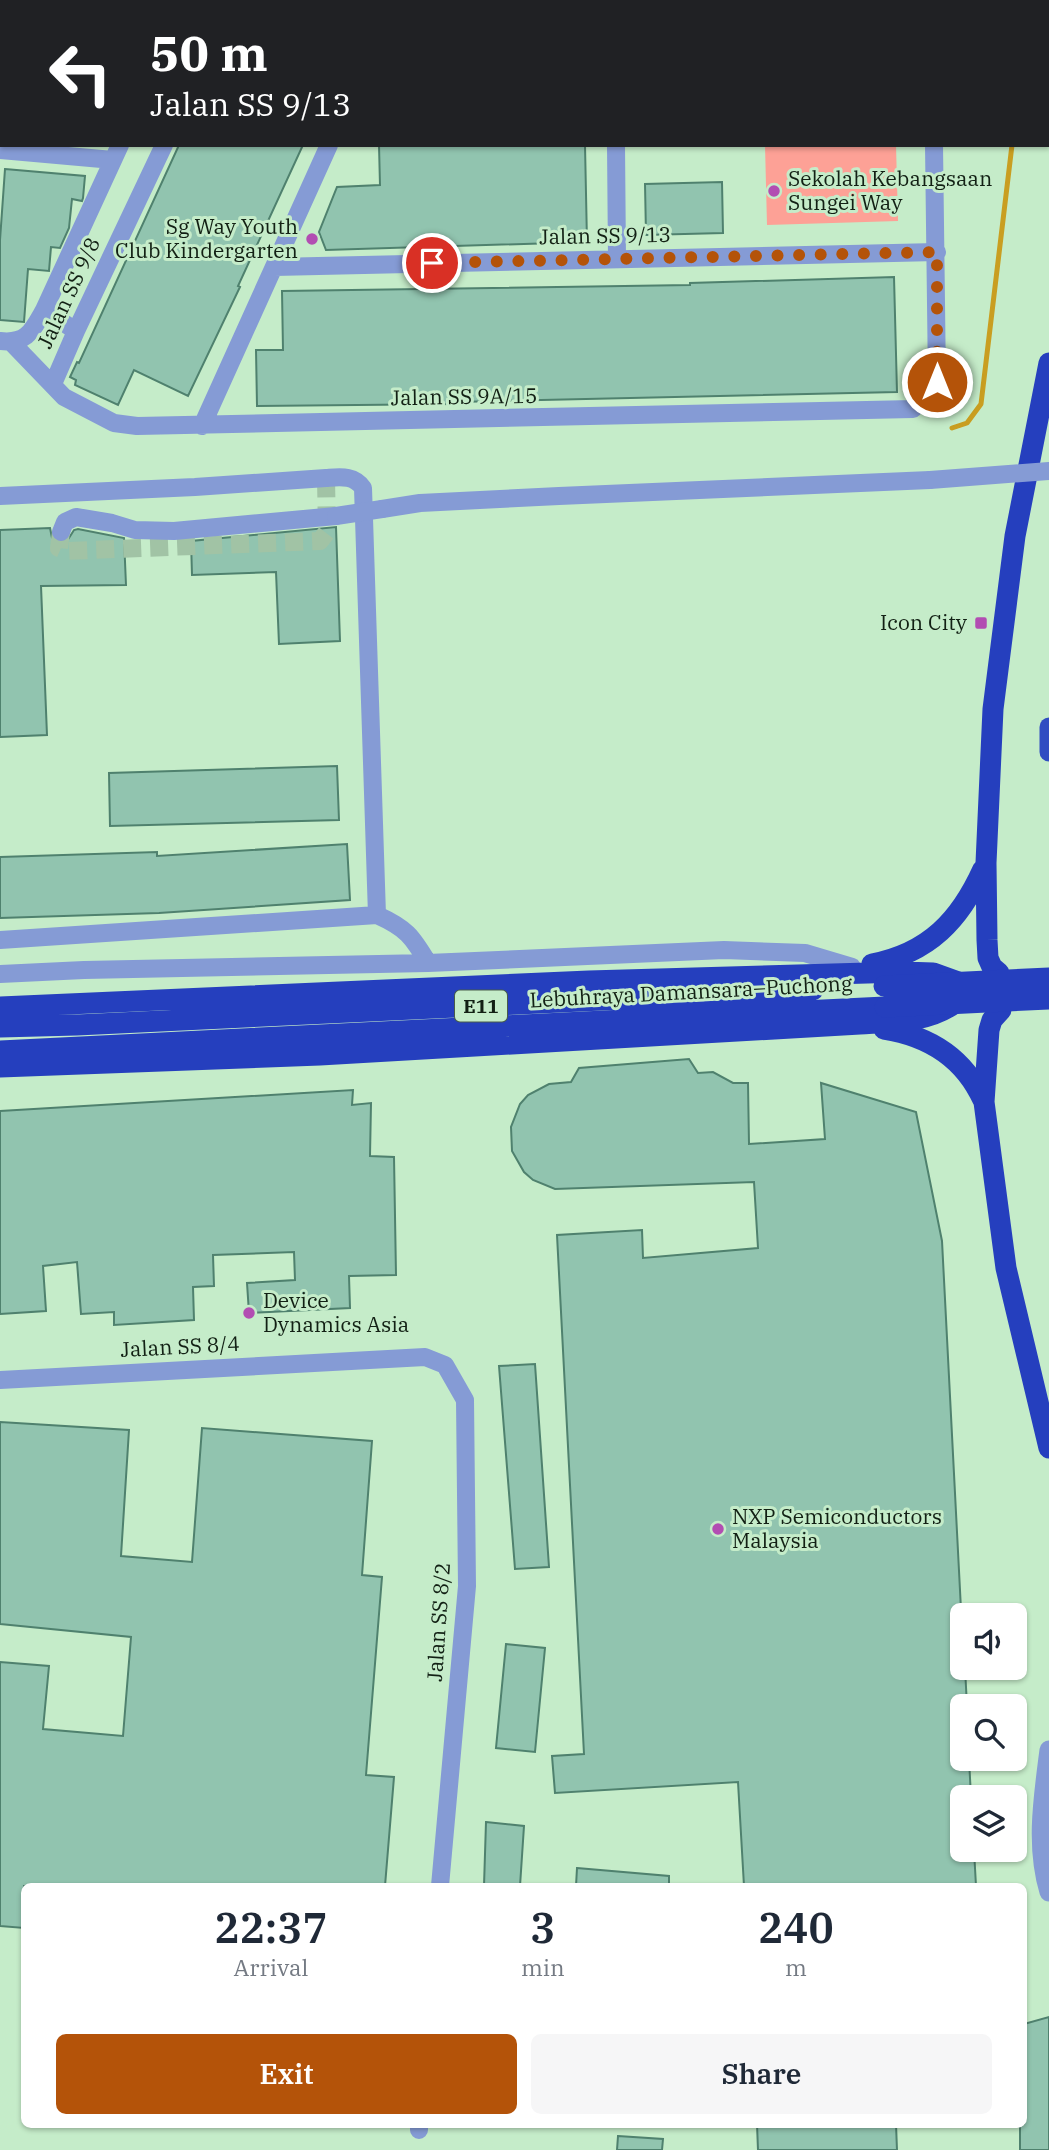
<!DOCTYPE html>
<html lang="en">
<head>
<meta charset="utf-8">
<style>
  :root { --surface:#fff; --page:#f6f6f7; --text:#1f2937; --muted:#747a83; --accent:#b45309 }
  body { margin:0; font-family:"IBM Plex Serif",serif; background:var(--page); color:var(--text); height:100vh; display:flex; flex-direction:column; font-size:26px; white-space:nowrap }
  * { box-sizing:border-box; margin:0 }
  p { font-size:23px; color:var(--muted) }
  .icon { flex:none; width:38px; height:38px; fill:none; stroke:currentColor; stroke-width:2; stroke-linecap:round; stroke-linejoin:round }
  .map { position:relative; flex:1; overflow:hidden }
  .details { position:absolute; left:21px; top:1883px; width:1006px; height:245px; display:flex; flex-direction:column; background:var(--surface); border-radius:10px; box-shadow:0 2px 5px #0004 }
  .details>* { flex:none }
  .hud { position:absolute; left:0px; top:0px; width:1050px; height:147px; box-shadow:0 2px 5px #0004; background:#202124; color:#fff; overflow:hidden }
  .buttons { position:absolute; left:950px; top:1603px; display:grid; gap:14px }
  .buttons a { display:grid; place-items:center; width:77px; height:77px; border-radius:10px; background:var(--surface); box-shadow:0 2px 5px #0004; font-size:35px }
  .pin { position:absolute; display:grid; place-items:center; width:60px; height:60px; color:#fff; margin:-30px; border:4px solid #fff; border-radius:50%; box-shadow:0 2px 7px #0007 }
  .me { position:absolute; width:77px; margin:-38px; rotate:0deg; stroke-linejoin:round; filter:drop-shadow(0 0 5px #0008) }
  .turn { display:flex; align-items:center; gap:24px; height:147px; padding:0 35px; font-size:32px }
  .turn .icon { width:91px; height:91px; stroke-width:2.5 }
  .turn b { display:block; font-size:49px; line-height:60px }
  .eta { display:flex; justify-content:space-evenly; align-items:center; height:119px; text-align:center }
  .eta b { font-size:42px; font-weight:600; line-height:49px }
  .action { display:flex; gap:14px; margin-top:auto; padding:14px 35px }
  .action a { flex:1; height:80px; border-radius:10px; background:var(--accent); color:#fff; font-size:28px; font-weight:600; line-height:80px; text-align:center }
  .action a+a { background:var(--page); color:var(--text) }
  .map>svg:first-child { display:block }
</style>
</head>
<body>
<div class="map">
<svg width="1049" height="2150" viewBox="0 0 1049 2150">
  <rect width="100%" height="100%" fill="#c5ecc9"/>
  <path fill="#fda196" d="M765,145H896L898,221L767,225Z"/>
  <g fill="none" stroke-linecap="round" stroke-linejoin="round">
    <path stroke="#c99e21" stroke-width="5" d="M1014,2V0
      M952,428L967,423L981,404L1012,145"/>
  </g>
  <path fill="#91c4af" stroke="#4f816e" stroke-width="2" d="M179,145H303L238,286L240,287L188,396L134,370L118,405L75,385L76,380L70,377L77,362L79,363Z
    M379,145H585L587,242L326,250L319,232L337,187L380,185Z
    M5,169L85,176L83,198L82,201L72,199L69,228L60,248L51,247L49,271L28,269L24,322L0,320V240Z
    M722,182L723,233L646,235L645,184Z
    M894,277L897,392L457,402V404L257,406L256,350H283L282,291L690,285V283Z
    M336,527L340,641L279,644L276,572L192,575L191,541Z
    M50,528L52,538L57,543L67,541L74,530L78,529L124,538L126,585L41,586L47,735L0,737V530Z
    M337,766L339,820L110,826L109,773Z
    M347,844L350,900L159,913L0,918V857L157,852V856Z
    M689,1059L698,1073L713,1072L733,1083H748L749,1144L825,1139L821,1083L916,1112L942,1241L962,1629V1668H965L967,1706H962V1759H969L971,1797H962V1850H974L976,1886H744L738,1782L555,1793L552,1756L584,1754L557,1235L642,1230L643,1258L758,1248L754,1182L555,1189L533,1180L524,1172L512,1151L511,1127L520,1104L528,1095L549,1084L571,1082L579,1068Z
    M353,1090L352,1105L371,1103L370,1156L394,1157L396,1275L349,1276L350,1308L249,1313L247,1283L295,1280L294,1252L213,1255L214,1286L193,1287L194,1320L114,1325V1312L81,1314L77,1262L43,1266L46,1311L0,1314V1111Z
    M535,1364L549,1567L515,1569L499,1366Z
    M0,1422L129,1430L121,1556L192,1562L202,1428L372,1441L362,1575L382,1577L366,1775L394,1777L385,1886H24V1928L0,1926V1662L49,1666L43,1729L123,1736L131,1637L0,1624Z
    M506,1644L545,1648L535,1752L496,1748Z
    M486,1822L524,1826L520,1886H484Z
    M577,1868L669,1876V1886H576Z
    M1049,2017V2150H1020V2124H1024V2024Z
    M757,2124H896L897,2150H758Z
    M618,2136L663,2139L662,2150H617Z"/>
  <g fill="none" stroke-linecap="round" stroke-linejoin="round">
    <path stroke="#a1c3a5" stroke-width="18" stroke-dasharray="18 9" stroke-linecap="butt" d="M61,532L59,548L66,551L320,541L327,532L326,478"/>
    <path stroke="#859bd5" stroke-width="18" d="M616,0V2
      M929,0V2
      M189,2V0
      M232,2L233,0
      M395,2V0
      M616,145L617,259
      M0,150L113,160
      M274,267L937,252
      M44,310L76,331
      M0,341C27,344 32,331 44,310L120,145
      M11,342L64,397L114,423L137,426L913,409L937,382L934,145
      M53,384L76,331L164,145
      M202,426L329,145
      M0,496L195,487L326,478C341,477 354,475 363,488L377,915L0,940
      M382,509L420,503L559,496L930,480
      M61,532L65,522L76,517L112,523L135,530L174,531L336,516
      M377,915C406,928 412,936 428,963L724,950L805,953L852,967
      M0,974L84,970L428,963
      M0,1380L425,1357L445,1365L465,1400L467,1586L440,1886
      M419,2130V2124"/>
    <path stroke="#859bd5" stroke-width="19" d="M1049,1750C1043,1797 1035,1846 1049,1892"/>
    <path stroke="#304dc2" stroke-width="19" d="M1049,727V752"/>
    <path stroke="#253fbe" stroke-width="21" d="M872,964C929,953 960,920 983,869
      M999,973L992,967L988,958L987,940L986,863L993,709L1015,536L1049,363
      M0,1007L589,981L903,972L933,973L958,982
      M1001,1010L992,1020L989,1030L984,1102L1006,1268L1049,1448
      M0,1027L77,1025L813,990
      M884,1029C929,1036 964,1058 983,1100
      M0,1051L885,1007
      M0,1067L320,1055L860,1024C892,1022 928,1023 955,1003"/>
    <path stroke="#859bd5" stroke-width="18" d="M930,480L1049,471
      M336,516L382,509"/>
    <path stroke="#253fbe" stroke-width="21" d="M884,986L1049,978
      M885,1007L1049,999"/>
  </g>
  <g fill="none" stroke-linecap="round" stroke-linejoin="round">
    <path stroke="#b45309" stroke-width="12" stroke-dasharray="0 21.6" d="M432,263L937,252V382"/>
  </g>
  <g fill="#b24db2" stroke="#c5ecc9" stroke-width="2.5">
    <circle cx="774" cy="191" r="7"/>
    <circle cx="312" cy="239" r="7"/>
    <rect x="974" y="616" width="14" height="14" rx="3.5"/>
    <circle cx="249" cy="1313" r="7"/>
    <circle cx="718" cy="1529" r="7"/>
  </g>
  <g text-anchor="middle" stroke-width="6" stroke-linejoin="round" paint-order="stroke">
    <rect fill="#c5ecc9" stroke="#485d4a" stroke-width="2" x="455" y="990.5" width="52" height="31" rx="5"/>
    <g font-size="19" font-weight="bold" fill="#122014">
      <text x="481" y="1013">E11</text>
    </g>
    <g font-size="21" fill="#122014" stroke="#c5ecc9" text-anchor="start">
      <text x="788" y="186">Sekolah Kebangsaan<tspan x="788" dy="24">Sungei Way</tspan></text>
      <text x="298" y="234" text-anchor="end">Sg Way Youth<tspan x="298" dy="24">Club Kindergarten</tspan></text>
      <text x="967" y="630" text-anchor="end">Icon City</text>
      <text x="263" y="1308">Device<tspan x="263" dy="24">Dynamics Asia</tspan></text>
      <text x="732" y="1524">NXP Semiconductors<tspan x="732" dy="24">Malaysia</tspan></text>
    </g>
    <g font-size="21" fill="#122014" stroke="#c5ecc9">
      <text transform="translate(605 236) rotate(-1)" y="7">Jalan SS 9/13</text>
      <text transform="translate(69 293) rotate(-65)" y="7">Jalan SS 9/8</text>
      <text transform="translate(464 397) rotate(-1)" y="7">Jalan SS 9A/15</text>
      <text transform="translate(691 992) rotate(-3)" y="7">Lebuhraya Damansara–Puchong</text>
      <text transform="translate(180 1347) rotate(-3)" y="7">Jalan SS 8/4</text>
      <text transform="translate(439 1622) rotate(-86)" y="7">Jalan SS 8/2</text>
    </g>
  </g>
</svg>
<div class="buttons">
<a><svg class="icon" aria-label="sound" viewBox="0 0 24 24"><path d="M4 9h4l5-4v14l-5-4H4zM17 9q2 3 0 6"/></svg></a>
<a><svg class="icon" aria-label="search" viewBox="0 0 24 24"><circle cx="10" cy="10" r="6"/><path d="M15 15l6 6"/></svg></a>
<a><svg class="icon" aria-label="layers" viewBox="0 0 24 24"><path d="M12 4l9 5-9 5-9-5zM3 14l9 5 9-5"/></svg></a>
</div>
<div class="pin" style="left:432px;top:263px;background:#d93025"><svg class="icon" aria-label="arrive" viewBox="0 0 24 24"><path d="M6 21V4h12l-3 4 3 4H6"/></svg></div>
<svg class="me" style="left:937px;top:382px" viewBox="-20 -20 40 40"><circle r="17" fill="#b45309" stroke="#fff" stroke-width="3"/><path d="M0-11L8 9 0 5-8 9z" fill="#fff"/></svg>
<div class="hud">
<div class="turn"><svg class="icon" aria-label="left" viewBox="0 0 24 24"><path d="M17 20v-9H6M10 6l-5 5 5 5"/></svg><div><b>50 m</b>Jalan SS 9/13</div></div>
</div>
<section class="details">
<div class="eta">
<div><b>22:37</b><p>Arrival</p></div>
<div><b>3</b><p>min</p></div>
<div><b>240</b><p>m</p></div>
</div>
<div class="action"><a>Exit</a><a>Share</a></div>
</section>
</div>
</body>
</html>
